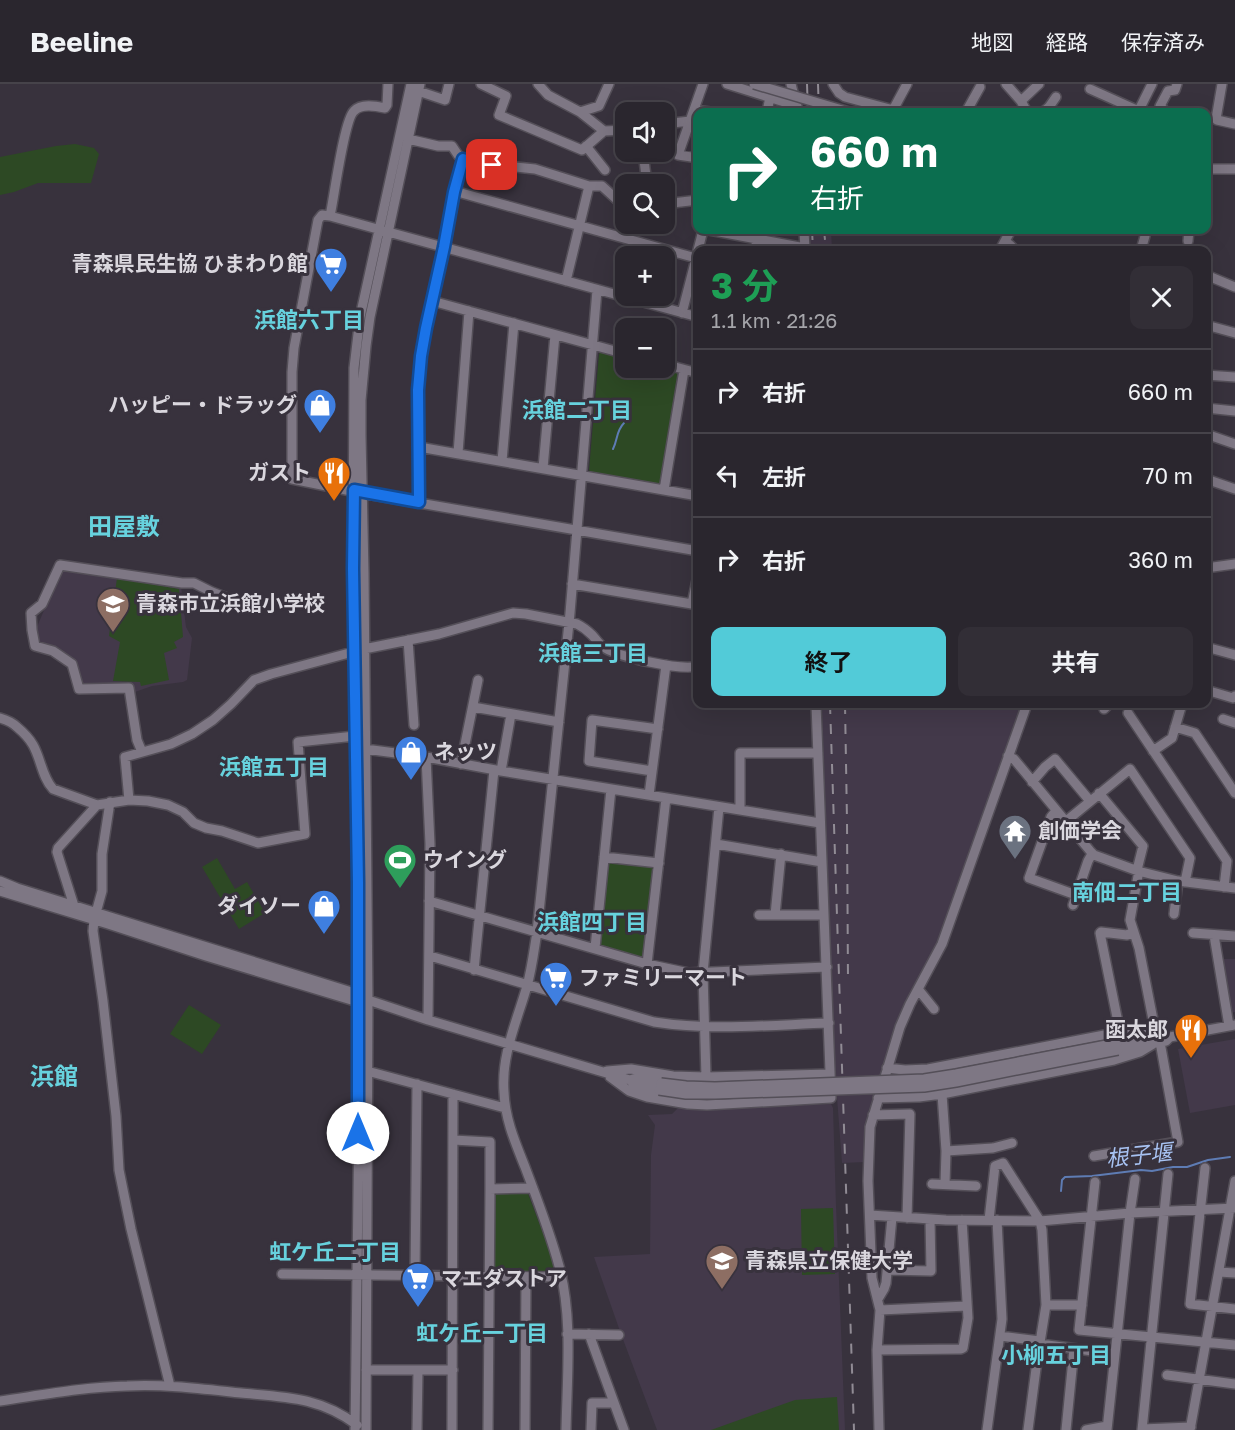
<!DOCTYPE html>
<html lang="ja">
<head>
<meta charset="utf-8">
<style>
  :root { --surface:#2a262e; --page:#322e36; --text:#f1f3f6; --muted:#a5a5aa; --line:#46434a; --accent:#52cbd8 }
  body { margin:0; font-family:"Golos Text","Noto Sans JP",sans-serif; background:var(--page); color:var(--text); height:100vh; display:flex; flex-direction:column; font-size:22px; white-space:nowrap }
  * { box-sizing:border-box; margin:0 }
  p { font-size:20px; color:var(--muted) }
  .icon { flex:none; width:33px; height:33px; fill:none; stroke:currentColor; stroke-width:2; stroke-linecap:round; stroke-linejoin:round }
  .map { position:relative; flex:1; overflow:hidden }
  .panel { position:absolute; left:693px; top:162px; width:518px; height:462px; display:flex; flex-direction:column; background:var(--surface); border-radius:12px; box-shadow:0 6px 24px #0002,0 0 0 2px var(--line) }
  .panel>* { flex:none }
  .banner { position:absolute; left:693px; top:24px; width:518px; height:126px; border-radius:12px; box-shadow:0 6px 24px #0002,0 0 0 2px var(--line); background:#0b6e4f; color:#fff; overflow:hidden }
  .controls { position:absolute; left:615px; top:18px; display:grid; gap:12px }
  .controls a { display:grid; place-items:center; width:60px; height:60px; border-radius:12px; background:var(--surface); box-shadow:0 6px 24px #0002,0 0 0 2px var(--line); font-size:30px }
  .pin { position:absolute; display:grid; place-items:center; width:51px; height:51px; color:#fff; margin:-26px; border-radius:12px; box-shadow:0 3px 9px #0006 }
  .me { position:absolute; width:66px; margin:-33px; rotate:0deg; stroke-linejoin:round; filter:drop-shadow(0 0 4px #0008) }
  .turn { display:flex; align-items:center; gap:21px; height:126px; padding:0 18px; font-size:27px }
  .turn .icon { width:78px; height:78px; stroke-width:2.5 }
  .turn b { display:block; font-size:42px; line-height:51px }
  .round { display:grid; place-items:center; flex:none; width:63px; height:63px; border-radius:12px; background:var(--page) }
  .overview { display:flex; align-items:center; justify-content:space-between; height:102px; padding:0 18px }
  h1 { font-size:36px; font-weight:700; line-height:45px; color:#1e9e55 }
  .button { display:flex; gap:12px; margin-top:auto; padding:12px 18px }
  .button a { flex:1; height:69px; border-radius:12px; background:var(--accent); color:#111; font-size:24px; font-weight:700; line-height:69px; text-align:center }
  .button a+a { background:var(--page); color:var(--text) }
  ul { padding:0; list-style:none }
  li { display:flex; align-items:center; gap:18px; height:84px; padding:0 18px; border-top:2px solid var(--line) }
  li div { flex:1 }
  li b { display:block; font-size:22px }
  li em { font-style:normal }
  header { display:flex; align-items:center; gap:36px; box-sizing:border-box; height:84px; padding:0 30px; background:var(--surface); border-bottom:2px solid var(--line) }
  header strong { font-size:28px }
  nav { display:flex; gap:33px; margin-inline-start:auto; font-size:21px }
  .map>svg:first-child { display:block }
</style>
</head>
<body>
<header>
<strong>Beeline</strong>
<nav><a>地図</a><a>経路</a><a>保存済み</a></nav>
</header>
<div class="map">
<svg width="1235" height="1346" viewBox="0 0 1235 1346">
  <rect width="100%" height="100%" fill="#38323d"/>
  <path fill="#43394a" d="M809,146H831L832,166H810Z
    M68,485L181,502L186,543L192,554L187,596L183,598L152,602L135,608L132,600L82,602L76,581L37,561V543L59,490Z
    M822,620H1022L934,869L901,930L894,946L874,1013L865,1078L842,1079L835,987Z
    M1235,856V928L1230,929L1221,875H1235Z
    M1235,955V1021L1190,1029L1178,965Z
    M831,1020L833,1024L836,1122L845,1346H657L621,1250L594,1173L650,1170L651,1071L655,1041L648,1031L672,1030L679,1023L706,1025Z"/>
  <path fill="#2d4924" d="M75,60L94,64L99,70L91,99H38L14,108L0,111V73L56,62Z
    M602,267L625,273L626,284C642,284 666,279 679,291L662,399L658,402L592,390L589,386L599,270Z
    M117,494L179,505L183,553L174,558L177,564L164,569L169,596L141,602L140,598L113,597L120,558L109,552Z
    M217,774L235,805L247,798L265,829L239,845L202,783Z
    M610,776L655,783L645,873L643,875L601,863L599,860L607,779Z
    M189,921L221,941L202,970L170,950Z
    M496,1106L527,1107L551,1170L554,1186L551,1189H495L492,1185L493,1110Z
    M833,1124L835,1190L802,1191L801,1125Z
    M837,1313L839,1346H711L795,1316Z"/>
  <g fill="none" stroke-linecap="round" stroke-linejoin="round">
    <path stroke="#5e7cb4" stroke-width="2" d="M613,365C618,355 616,347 624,339
      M1061,1107L1062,1096L1065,1093L1092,1092L1141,1086L1152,1087L1173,1083H1187L1208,1076L1230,1073"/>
    <defs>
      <path id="minor" d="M481,0L506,12L499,31L582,66L604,47
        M538,0L548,11L580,28L604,47L626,46
        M727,0L797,22
        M791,0L798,28
        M833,0L839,9L845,13L901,28
        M1006,0L1021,17
        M1222,0L1216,35L1217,36L1235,40
        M1090,5L1139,27
        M418,7L445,16L449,0
        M694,26L710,28
        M893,26L907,0
        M580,28L599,22L609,0
        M767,28L770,13
        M966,28L980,3
        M1027,28L1021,17L1039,0
        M1043,28L1049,23L1056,13
        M1138,28L1152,0
        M1166,28L1160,22L1168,7L1175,6L1177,0
        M664,40L690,37
        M408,55L438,62H452L458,71L463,75L478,79L535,85L589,102H602L626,124
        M586,62L605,86
        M643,68L647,100
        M698,74L678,71L703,0
        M1206,85H1235
        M454,107L696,174
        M664,120L698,116
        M330,132C334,114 344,36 354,27C361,19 376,22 385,24L387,21L388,0
        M709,146L805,164
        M804,146L805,166
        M1005,157L1010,161L1015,166
        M1188,157L1189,146
        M698,166L703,146
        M755,166L757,155
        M1000,166L1011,146
        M1141,166L1145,152
        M1206,191L1235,203
        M566,197L589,102
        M432,217L626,270
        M682,229L698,167
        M698,233L330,132L322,131L318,136L294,264L292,288V395L361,409L698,467
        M1206,241L1235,249
        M664,280L698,289
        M1206,291L1235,293
        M1206,324L1235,327
        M1206,350L1235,360
        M419,363L698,412
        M458,369L469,227
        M502,377L514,239
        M543,384L555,251
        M1206,395L1235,405
        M664,406L684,286
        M419,418L418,306L421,272L426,244L444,163L454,107L463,75
        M1206,484L1235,480
        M572,500L692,520L698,491
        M408,556L414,641
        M1206,563L1235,571
        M1206,606L1233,614L1235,612
        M473,623L559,638
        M1104,625L1109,620
        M1128,629L1227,777L1224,803
        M0,634C7,636 12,638 17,643C23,648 29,654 33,661C41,675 42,693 53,705L97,721L129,716L125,673L171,660L192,650L213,636L231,620L254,596L271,590L364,565L439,550L513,529L526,530L577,540C583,543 587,546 592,551C596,555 599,561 605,564C620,573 681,587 698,582
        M1223,635L1235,639
        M1175,643L1195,649L1235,709
        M365,665L426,673L501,687L820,739
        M1153,667L1172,654L1182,620
        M142,668L137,656L129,604L79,605L72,580L53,567L35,562L32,546L31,529L42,520L60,481L182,499H194L212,508L230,515
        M1008,672L1014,675L1091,768L1094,771L1138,787L1178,797L1235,804
        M426,673L430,760L428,936
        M461,680L478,596
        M501,687L511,630
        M652,687L589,677L592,636L658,645
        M1032,698L1045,683L1055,675L1090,717
        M1099,709L1143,762L1138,782V792L1130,836L1139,864L1156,951
        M649,711L666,581
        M129,716L148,717L168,721L183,728L194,739L206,744L222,747L258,759L305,750L298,658L355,652
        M110,718L102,770V807L94,836L93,847L103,917L116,1032L119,1086L131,1145L170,1302
        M719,723L703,889L706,993L830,990
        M740,726V669H818
        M1056,727L1051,733L1029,794L1076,811
        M1065,738L1130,685L1190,774L1185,798
        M716,760L822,778
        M781,770L775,831H824
        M604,773L659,779
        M0,797L17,804L358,910L368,916L428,936L630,996L634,1000L659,1006
        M0,807L108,840L206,872L358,918L363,917
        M429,817L647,880L689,889L827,883
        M1073,821L1088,777L1092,770
        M75,825L57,768L58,764L97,721
        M1174,830L1178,797
        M759,831H775
        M1193,849L1235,852
        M1214,851L1229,942
        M595,864L611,705
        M430,872L654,938C712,947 770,941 829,939
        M647,880L666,714
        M474,886L494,686
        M918,905L934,925
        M1120,948L1100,849L1101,848L1127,851L1134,848
        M1117,959L1151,952
        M1118,966L1166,957L1170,953L1235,941
        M887,984L905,986L928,985L1120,948H1143L1154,952
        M367,987L505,1024
        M607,987L631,985L673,992L706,993
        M610,993L629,1007L647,1013
        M630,996L636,994L661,999
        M648,1004L647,1013L688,1020L707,1021L831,1014L816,620
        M942,1010L946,1067L945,1100
        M878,1014L919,1013L942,1010L1114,976L1140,968L1155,959
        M873,1031L910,1030L907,1134
        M453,1056L490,1058V1105
        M946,1067L993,1064L1012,1059
        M1094,1072L1178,1058L1160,958
        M1205,1084L1190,1220L1235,1225
        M1095,1098L1079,1246L1235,1261
        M932,1100L976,1102
        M870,1131L946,1136L1040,1137L1130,1129L1235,1124
        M989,1136L995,1082L1003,1079L1040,1137L1042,1146L1046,1221L1037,1277L1028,1346
        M888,1186L931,1187L930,1135
        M1219,1188L1235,1189
        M282,1190L562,1193
        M415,1192L417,1000
        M878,1215L884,1205L886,1199L892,1133
        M1046,1221H1082
        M880,1226L967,1222
        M567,1250L619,1251
        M589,1250L624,1346
        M1000,1252L1040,1257
        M1040,1260L1115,1270
        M877,1266L961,1265L963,1264L968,1234L962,1136
        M366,1286H453
        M1167,1291L1235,1300
        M0,1317C42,1311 84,1303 127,1302C165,1300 203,1305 241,1309C285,1313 320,1313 357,1341
        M1142,1345L1191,1343
        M355,1346L359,1029L357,957L358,798L353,466L354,284L360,233L411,0
        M366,1346L368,916L364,489L361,352V316L366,262L370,233L420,0
        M417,1346L418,1286
        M452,1346L453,1010
        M488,1346L490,1105L533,1104
        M525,1346L526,1193
        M566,1346C567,1293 573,1233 559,1182C550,1148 537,1115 525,1083C515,1058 505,1035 504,1008C501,971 517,937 527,902C532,884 534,866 537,848L570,529L597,206
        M591,1346L592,1319H614
        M879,1346L877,1266L880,1226L872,1194L868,1097L870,1043L900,943L910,920L942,860L1027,620
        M987,1346L1002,1235L997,1136
        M1066,1346L1074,1265
        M1086,1346L1107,1342
        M1107,1346L1130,1129L1135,1095
        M1142,1346L1168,1090
        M1190,1346L1235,1097"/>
    </defs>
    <use href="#minor" stroke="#544f58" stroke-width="12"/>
    <use href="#minor" stroke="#7e7784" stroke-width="9"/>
    <path stroke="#918c95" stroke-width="2" stroke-dasharray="10 10" stroke-linecap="butt" d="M807,0L808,28
      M818,0L819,28
      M812,146L813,166
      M824,146L826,166
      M830,620L854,1346
      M845,620L847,737L848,898"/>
    <defs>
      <path id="minor-bridge" d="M754,0L849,28
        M661,999L686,1002L715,1003L924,995L956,990L1117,959
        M659,1006L686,1010H715L924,1003L956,998L1118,966"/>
    </defs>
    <use href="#minor-bridge" stroke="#544f58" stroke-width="12" stroke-linecap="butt"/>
    <use href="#minor-bridge" stroke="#7e7784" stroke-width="9"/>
  </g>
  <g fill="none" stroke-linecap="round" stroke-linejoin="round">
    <defs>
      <path id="route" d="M358,1049V798L353,485L354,406L419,418L418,306L421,272L426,244L444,163L454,108L463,75L478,79L492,81"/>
    </defs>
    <use href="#route" stroke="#114b97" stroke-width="15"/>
    <use href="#route" stroke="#1a73e8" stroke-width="10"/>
  </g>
  <defs>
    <symbol id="supermarket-pin" viewBox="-11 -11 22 30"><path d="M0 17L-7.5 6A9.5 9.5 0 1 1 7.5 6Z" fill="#3f7fe0" stroke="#38323d"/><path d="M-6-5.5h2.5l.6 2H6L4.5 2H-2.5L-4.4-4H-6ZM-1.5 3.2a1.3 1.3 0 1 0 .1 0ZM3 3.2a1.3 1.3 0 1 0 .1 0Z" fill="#fff"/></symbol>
    <symbol id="shop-pin" viewBox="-11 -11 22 30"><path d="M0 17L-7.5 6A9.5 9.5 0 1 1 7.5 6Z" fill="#3f7fe0" stroke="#38323d"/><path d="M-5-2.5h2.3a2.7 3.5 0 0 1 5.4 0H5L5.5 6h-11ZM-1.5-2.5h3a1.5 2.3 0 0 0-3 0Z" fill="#fff"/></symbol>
    <symbol id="restaurant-pin" viewBox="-11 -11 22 30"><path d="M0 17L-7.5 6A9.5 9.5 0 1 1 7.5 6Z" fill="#e8710a" stroke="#38323d"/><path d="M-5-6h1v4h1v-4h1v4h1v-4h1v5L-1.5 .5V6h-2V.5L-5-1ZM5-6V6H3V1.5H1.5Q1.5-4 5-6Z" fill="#fff"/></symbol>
    <symbol id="school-pin" viewBox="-11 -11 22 30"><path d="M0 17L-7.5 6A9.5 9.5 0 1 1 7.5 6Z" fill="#8d6e63" stroke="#38323d"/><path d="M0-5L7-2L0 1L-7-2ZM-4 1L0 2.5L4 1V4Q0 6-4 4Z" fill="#fff"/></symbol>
    <symbol id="temple-pin" viewBox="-11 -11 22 30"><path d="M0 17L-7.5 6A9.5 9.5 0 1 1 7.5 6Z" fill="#6b7280" stroke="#38323d"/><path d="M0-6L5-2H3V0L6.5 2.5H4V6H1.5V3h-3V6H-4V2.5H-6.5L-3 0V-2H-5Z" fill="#fff"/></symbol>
    <symbol id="stadium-pin" viewBox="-11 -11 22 30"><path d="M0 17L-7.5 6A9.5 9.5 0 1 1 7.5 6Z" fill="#2e9e5b" stroke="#38323d"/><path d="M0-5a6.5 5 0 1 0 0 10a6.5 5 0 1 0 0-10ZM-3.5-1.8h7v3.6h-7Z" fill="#fff"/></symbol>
    <symbol id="university-pin" viewBox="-11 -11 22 30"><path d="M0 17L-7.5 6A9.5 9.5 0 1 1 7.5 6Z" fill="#8d6e63" stroke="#38323d"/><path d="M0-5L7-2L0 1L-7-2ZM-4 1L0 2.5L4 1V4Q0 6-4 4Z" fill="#fff"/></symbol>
  </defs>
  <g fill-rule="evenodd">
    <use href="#supermarket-pin" x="312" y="161" width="38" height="52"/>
    <use href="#shop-pin" x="301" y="302" width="38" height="52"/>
    <use href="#restaurant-pin" x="315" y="370" width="38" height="52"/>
    <use href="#school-pin" x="94" y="501" width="38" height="52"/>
    <use href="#shop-pin" x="392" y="649" width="38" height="52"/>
    <use href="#temple-pin" x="996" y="728" width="38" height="52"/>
    <use href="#stadium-pin" x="381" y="757" width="38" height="52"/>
    <use href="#shop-pin" x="305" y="803" width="38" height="52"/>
    <use href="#supermarket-pin" x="537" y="875" width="38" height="52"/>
    <use href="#restaurant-pin" x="1172" y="927" width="38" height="52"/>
    <use href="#university-pin" x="703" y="1158" width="38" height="52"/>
    <use href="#supermarket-pin" x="399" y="1176" width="38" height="52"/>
  </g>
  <g text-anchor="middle" stroke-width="6" stroke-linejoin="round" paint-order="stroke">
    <g font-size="21" font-weight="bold" fill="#dad7de" stroke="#38323d" text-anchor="start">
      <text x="308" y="187" text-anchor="end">青森県民生協 ひまわり館</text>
      <text x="297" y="328" text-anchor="end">ハッピー・ドラッグ</text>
      <text x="311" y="396" text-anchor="end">ガスト</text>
      <text x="136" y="527">青森市立浜館小学校</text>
      <text x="434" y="675">ネッツ</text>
      <text x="1038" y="754">創価学会</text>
      <text x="423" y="783">ウイング</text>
      <text x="301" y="829" text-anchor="end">ダイソー</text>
      <text x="579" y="901">ファミリーマート</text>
      <text x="1168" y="953" text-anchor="end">函太郎</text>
      <text x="745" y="1184">青森県立保健大学</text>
      <text x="441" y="1202">マエダストア</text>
    </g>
    <g font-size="22" font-weight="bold" fill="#67d2de" stroke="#38323d">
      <text x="309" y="244">浜館六丁目</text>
      <text x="577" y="334">浜館二丁目</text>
      <text x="593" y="577">浜館三丁目</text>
      <text x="274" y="691">浜館五丁目</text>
      <text x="1127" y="816">南佃二丁目</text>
      <text x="592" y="846">浜館四丁目</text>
      <text x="335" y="1176">虹ケ丘二丁目</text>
      <text x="482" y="1257">虹ケ丘一丁目</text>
      <text x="1056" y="1279">小柳五丁目</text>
    </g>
    <g font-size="22" font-style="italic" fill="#a7c2f2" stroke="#38323d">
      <text transform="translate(1139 1071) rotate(-6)" y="8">根子堰</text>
    </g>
    <g font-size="24" font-weight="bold" fill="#67d2de" stroke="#38323d">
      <text x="124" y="451">田屋敷</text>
      <text x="54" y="1001">浜館</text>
    </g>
  </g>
</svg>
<div class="controls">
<a><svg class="icon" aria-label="sound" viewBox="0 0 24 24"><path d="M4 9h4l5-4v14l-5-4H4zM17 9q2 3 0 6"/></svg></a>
<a><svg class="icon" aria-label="search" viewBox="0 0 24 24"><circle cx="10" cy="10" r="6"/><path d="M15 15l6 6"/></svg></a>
<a>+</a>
<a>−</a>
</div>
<div class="pin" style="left:492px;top:81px;background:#d93025"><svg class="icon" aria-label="arrive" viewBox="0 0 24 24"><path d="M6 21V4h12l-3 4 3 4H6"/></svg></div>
<svg class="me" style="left:358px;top:1049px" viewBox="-20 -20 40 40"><circle r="19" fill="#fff"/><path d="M0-13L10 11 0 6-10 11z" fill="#1a73e8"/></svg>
<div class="banner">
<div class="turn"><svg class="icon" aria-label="right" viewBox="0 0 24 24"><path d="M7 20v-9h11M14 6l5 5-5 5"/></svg><div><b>660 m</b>右折</div></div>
</div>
<section class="panel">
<div class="overview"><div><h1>3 分</h1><p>1.1 km · 21:26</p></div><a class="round"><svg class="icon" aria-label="close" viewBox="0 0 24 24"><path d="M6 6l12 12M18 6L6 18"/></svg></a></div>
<ul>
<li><svg class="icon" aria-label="right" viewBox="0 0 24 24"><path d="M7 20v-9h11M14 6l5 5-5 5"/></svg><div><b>右折</b></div><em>660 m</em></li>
<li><svg class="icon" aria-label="left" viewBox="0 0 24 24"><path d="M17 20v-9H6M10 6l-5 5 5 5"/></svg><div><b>左折</b></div><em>70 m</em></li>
<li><svg class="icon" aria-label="right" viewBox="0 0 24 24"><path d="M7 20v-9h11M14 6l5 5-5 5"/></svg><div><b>右折</b></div><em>360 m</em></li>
</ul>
<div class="button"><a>終了</a><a>共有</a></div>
</section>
</div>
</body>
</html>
